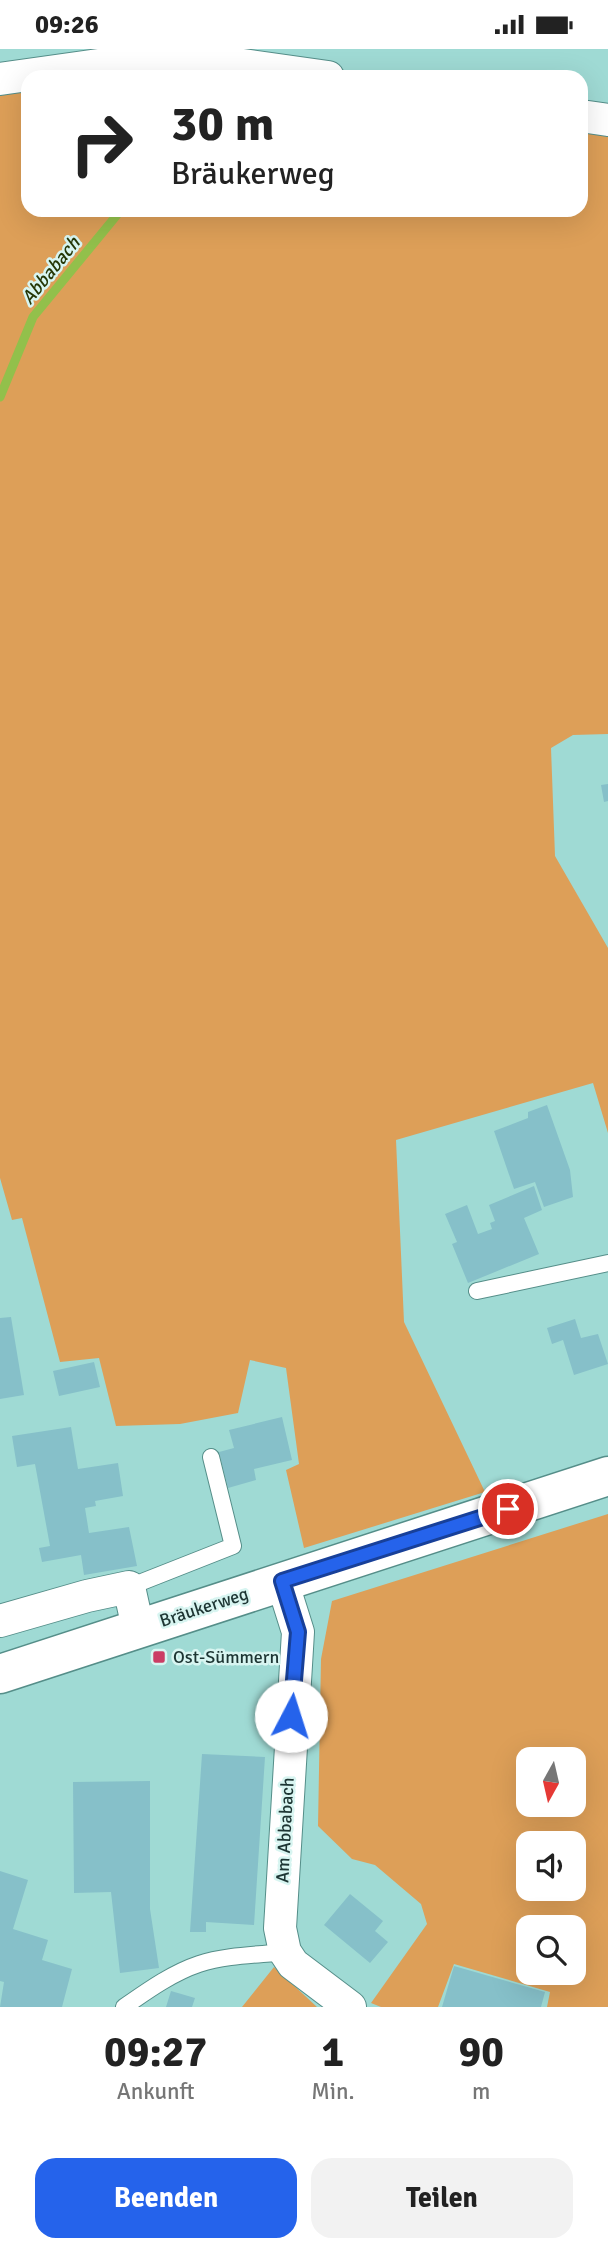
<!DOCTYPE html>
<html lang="de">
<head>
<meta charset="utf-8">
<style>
  :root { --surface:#fff; --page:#f2f2f2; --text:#222; --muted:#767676; --accent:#2563eb }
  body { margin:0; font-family:Signika,sans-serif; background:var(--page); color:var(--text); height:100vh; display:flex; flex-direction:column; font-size:26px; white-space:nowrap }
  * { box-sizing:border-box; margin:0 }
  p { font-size:23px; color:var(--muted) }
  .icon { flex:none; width:38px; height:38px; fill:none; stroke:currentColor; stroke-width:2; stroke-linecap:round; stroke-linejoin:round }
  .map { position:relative; height:1958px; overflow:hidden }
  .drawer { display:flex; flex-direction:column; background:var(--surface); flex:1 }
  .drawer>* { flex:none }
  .hud { position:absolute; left:21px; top:21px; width:567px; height:147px; border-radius:21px; box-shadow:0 7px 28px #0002; background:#fff; color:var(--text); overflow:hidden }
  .needle { width:46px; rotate:188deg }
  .controls { position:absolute; left:516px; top:1698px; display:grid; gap:14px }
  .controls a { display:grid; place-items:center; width:70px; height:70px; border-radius:14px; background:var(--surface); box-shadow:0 7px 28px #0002; font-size:35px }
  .pin { position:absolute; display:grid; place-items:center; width:60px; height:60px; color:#fff; margin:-30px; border:4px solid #fff; border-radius:50%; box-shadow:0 2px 7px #0007 }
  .me { position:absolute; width:77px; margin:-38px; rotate:5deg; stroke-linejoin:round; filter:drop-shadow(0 0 5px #0008) }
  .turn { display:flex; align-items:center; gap:24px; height:147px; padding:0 35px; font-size:32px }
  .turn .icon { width:91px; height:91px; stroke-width:2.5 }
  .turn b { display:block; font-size:49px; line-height:60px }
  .eta { display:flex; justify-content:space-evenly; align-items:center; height:119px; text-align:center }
  .eta b { font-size:42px; font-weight:700; line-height:49px }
  .button { display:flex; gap:14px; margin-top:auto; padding:14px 35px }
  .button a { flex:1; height:80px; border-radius:21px; background:var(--accent); color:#fff; font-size:28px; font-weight:700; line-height:80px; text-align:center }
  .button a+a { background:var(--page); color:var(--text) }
  .status { display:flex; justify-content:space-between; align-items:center; height:49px; padding:0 35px; background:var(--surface); direction:ltr }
  .status svg { height:19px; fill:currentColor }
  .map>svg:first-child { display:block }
</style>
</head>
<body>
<div class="status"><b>09:26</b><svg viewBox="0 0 49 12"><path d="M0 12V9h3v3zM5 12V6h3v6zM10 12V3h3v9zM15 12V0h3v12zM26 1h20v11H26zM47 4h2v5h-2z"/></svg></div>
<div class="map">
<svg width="608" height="1958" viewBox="0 0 608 1958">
  <rect width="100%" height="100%" fill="#9fdad4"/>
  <path fill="#dd9f58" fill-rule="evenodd" d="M28,31V161H581V59L608,64V685L573,686L551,699L555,807L608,899V1084L593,1034L396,1091L404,1273L485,1443L304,1499L286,1421L299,1415L286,1319L250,1311L238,1364L180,1375L116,1377L99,1309L60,1313L22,1169L12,1171L0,1129V35Z
    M608,1465V1958H547L550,1943L454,1915L438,1958H381L371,1954L427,1875L421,1855L375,1816L352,1810L318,1777L321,1610L332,1552ZM528,1710H574V1755H528ZM528,1794H574V1839H528ZM528,1878H574V1923H528Z
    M274,1918L317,1958H242Z"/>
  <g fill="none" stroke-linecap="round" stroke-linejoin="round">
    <path stroke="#92c04b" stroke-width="9" d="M0,348L33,268L121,161"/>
  </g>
  <path fill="#86c0c9" d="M608,735V752L604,753L601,736Z
    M547,1056L570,1121L573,1148L544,1158L535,1133L514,1140L494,1082L528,1069V1063Z
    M534,1137L542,1161L524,1169L539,1205L468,1234L452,1195L457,1193L445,1165L467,1156L478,1185L492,1180L490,1174L495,1172L489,1156Z
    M11,1268L24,1346L0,1350V1269Z
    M575,1270L581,1289L598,1285L608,1315L574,1326L563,1291L552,1295L547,1279Z
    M94,1313L100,1338L59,1347L53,1322Z
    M282,1368L292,1411L254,1420L256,1431L228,1439L219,1403L234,1399L229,1381Z
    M71,1378L78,1420L118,1414L123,1447L95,1452L96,1457L85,1459L89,1484L129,1478L137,1517L84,1526L81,1506L42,1513L39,1499L50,1497L35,1415L17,1418L12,1387Z
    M202,1705L265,1708L254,1876L206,1873V1883H190Z
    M150,1732V1860L159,1919L120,1924L111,1843L74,1844L73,1733Z
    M0,1822L28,1831L13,1880L48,1891L42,1911L72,1920L62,1958H0L4,1933L0,1932Z
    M350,1845L383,1872L375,1882L388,1893L370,1914L324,1876Z
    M454,1917L545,1943L541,1958H442Z
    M171,1942L195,1949L192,1958H166Z"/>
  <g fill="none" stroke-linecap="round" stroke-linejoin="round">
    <defs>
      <path id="service" d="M477,1242L608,1214
        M129,1538L233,1497L211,1408
        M124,1958C147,1942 172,1924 199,1915C226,1906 257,1906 285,1903"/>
      <path id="minor" d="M0,30L113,14L200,10L328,28
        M581,67L608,71
        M282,1532L298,1583L280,1879L285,1903L293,1915L350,1958
        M0,1572L87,1547L129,1538L138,1579"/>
      <path id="secondary" d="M0,1625L608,1427"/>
    </defs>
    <use href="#service" stroke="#558e89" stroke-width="18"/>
    <use href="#minor" stroke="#558e89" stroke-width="34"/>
    <use href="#secondary" stroke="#558e89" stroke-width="41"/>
    <use href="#service" stroke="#fff" stroke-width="16"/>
    <use href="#minor" stroke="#fff" stroke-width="32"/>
    <use href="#secondary" stroke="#fff" stroke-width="38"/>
  </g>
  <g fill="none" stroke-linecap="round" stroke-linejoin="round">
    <defs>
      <path id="route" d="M291,1667L298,1583L282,1532L508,1460"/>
    </defs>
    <use href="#route" stroke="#184099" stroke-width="18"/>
    <use href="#route" stroke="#2563eb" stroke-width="12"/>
  </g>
  <rect fill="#cb3d65" stroke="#d8f5f1" stroke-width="2.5" x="152" y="1601" width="14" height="14" rx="3.5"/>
  <g text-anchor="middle" stroke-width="5" stroke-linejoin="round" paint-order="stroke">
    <g font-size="18" fill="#1d3533" stroke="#d8f5f1">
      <text transform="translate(204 1558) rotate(-18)" y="6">Bräukerweg</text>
      <text transform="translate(285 1781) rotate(-87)" y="6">Am Abbabach</text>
    </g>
    <g font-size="18" fill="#1d3533" stroke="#d8f5f1" text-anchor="start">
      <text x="173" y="1614">Ost-Sümmern</text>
    </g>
    <g font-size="19" font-style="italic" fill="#253707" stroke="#d8f5f1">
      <text transform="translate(50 221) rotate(-51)" y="7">Abbabach</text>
    </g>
  </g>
</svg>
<div class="controls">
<a><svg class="needle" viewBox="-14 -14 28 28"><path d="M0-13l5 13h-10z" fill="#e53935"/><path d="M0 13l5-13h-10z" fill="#767676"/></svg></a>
<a><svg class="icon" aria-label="sound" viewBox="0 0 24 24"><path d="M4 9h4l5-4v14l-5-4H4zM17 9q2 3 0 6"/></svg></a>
<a><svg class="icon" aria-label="search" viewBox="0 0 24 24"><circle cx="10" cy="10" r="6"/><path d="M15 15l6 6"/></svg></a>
</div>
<div class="pin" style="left:508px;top:1460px;background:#d93025"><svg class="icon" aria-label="arrive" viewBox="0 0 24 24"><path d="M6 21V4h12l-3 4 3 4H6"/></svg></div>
<svg class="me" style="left:291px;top:1667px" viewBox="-20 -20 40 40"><circle r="19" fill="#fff"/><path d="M0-13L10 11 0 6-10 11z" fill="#2563eb"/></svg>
<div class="hud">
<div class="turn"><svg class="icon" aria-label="right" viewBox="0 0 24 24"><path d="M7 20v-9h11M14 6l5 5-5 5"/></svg><div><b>30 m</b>Bräukerweg</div></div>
</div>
</div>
<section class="drawer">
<div class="eta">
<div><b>09:27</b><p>Ankunft</p></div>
<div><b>1</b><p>Min.</p></div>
<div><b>90</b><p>m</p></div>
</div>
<div class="button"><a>Beenden</a><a>Teilen</a></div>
</section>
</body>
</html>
